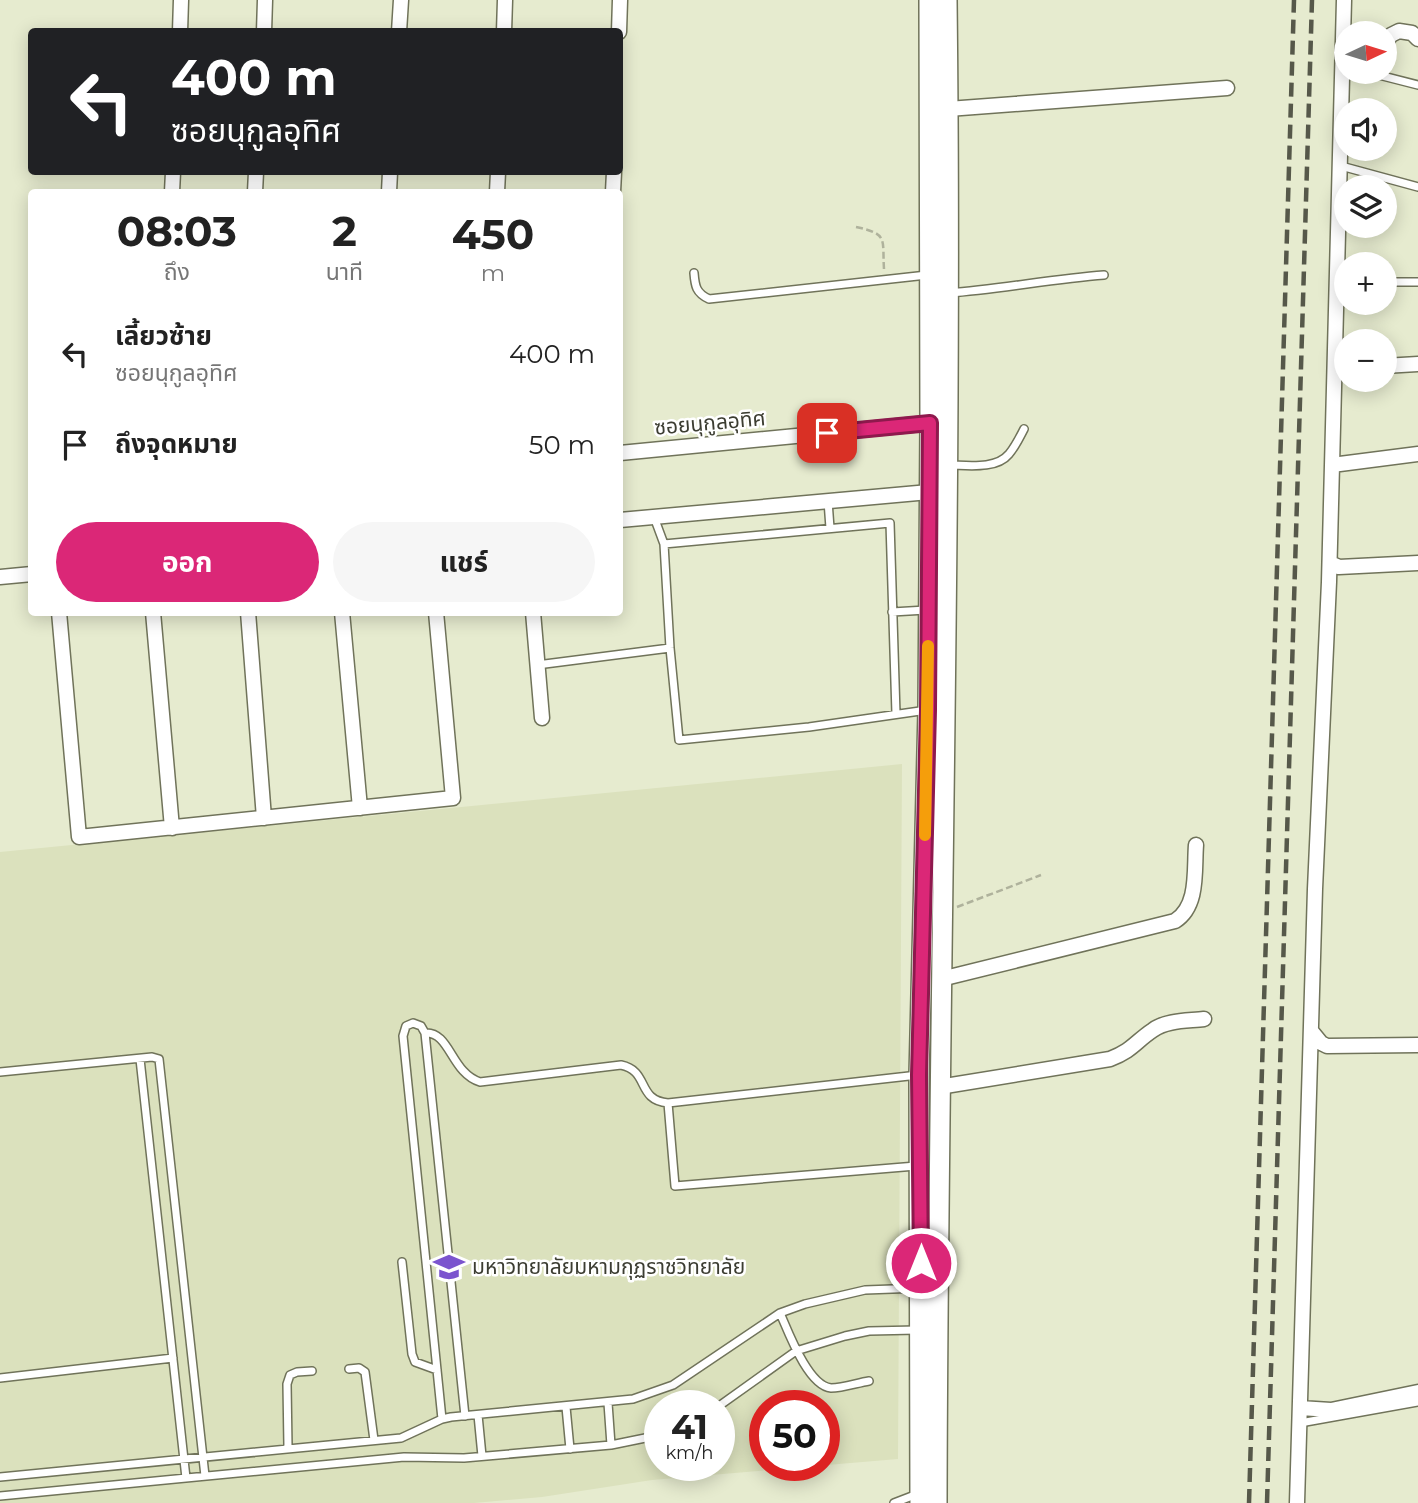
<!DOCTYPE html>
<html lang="th">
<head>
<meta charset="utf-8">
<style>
  :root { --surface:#fff; --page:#f6f6f6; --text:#222; --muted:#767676; --accent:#db2777 }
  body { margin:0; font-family:Montserrat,"Noto Sans Thai",sans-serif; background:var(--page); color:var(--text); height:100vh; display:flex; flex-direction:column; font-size:26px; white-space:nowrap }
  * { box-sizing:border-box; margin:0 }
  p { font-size:23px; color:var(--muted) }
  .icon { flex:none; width:38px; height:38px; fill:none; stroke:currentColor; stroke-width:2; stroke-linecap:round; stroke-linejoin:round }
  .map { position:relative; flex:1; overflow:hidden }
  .drawer { position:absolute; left:28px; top:189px; width:595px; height:427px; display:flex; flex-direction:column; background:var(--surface); border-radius:7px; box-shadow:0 4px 18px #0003 }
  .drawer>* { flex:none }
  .banner { position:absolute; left:28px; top:28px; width:595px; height:147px; border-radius:7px; box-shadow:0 4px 18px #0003; background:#202124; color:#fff; overflow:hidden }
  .needle { width:46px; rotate:86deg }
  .buttons { position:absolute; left:1334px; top:21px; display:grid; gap:14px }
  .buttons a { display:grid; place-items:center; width:63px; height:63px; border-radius:50%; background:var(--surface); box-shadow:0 4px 18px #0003; font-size:35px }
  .speed { position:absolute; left:644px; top:1390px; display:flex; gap:14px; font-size:35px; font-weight:700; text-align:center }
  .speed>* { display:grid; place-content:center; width:91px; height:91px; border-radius:50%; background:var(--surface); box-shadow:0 4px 18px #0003; line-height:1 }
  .speed small { font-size:18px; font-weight:400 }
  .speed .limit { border:10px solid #d22; background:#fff; color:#111 }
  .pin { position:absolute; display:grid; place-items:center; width:60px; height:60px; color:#fff; margin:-30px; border-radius:14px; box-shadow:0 4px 10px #0006 }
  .me { position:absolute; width:77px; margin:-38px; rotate:0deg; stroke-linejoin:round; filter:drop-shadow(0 0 5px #0008) }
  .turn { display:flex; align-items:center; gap:24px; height:147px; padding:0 28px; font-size:32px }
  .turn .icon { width:91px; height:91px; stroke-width:2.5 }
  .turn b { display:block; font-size:49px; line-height:60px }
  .eta { display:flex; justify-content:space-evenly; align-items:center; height:119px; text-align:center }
  .eta b { font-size:42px; font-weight:700; line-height:49px }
  .action { display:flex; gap:14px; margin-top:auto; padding:14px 28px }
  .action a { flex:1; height:80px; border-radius:42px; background:var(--accent); color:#fff; font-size:28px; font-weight:700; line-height:80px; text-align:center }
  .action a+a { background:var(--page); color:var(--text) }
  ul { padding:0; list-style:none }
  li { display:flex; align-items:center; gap:21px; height:91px; padding:0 28px }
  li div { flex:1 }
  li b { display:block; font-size:26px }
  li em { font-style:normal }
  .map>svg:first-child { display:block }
</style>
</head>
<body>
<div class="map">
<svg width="1418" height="1503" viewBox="0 0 1418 1503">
  <rect width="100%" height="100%" fill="#e6ebcf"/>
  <path fill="#dbe1bd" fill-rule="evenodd" d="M902,764L898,1459L652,1480L542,1497L474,1503H0V852ZM660,1405H719V1465H660ZM765,1405H824V1465H765Z"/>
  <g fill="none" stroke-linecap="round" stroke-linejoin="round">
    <defs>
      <path id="lane" d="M1367,72L1418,85
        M1341,166L1418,187
        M694,273C695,286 696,293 709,299L927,275
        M1384,282H1418
        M949,293C1001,289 1052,279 1104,275
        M948,465C966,465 996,470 1009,454C1015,447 1020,437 1024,429
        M828,501L830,528
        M654,517L664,544L670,648L679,740L809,727L927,710
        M664,544L890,523L896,714
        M892,612L926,610
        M537,665L670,648
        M425,1033C450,1031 451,1073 480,1082L621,1065C650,1071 636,1100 668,1103
        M140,1059L186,1478
        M0,1072L152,1057L159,1059L205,1476
        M916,1166L675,1186L668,1103L918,1075
        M402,1262L412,1354L415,1362L437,1370
        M780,1313C788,1331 808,1386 831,1388C843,1388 857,1383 869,1381
        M349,1369L359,1368L365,1372L374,1440
        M0,1378L173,1358
        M608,1403L611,1445
        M719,1406L796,1351L845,1336L869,1331L917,1330
        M566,1407L570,1449
        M478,1415L482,1456
        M442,1419L403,1036L406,1026L413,1023L421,1026L425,1033L465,1416
        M1300,1423L1418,1402
        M288,1447L287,1384L290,1375L297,1372L312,1371
        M0,1477L401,1438L442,1419L451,1417L633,1399L673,1385L780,1313L805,1304L865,1290L920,1288
        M0,1496L404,1457L464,1458L611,1445L660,1435
        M894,1503L920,1493"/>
      <path id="street" d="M180,32L181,0
        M264,32L265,0
        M399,32L401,0
        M504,32L505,0
        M619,32L620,0
        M1384,45L1391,35L1399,31L1412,33L1418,39
        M948,109L1227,88
        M172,192L173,172
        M255,192L256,172
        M389,192L390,172
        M497,192L498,172
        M613,192L614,172
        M1384,366L1418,364
        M620,453L930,423
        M1332,465L1418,454
        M620,520L929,492
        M1330,563L1339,567L1418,563
        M0,577L32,574
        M59,612L79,837L453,798L436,612
        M153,612L172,828
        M248,612L264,818
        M342,612L360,808
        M533,612L542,718
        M941,979L1175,921C1199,906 1194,870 1196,845
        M1312,1032L1321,1043L1327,1046L1418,1045
        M939,1087L1110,1059C1133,1050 1135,1042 1153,1030C1166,1020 1189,1021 1204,1019
        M1300,1408L1331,1410L1418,1392
        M1297,1503L1315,889L1329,582L1344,0"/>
      <path id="secondary" d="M920,1503L919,1075L928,710L930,423L929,0
        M937,1503C938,1002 953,501 947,0"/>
    </defs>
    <use href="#lane" stroke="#70735a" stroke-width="10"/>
    <use href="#street" stroke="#70735a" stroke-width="17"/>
    <use href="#secondary" stroke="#70735a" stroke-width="22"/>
    <path stroke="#afb29c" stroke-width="2.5" stroke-dasharray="7 3.5" stroke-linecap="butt" d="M856,227C889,234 882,239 884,269
      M957,907L1041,875"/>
    <use href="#lane" stroke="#fff" stroke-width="7"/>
    <use href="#street" stroke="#fff" stroke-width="14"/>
    <use href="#secondary" stroke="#fff" stroke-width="19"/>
    <path stroke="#56584a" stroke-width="4.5" stroke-dasharray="14 7" stroke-linecap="butt" d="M1249,1503L1294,0
      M1267,1503L1312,0"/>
  </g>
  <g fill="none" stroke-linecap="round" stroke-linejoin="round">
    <defs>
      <path id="route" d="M827,433L930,423L928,710L919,1075L921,1263"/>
    </defs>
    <use href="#route" stroke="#8e194d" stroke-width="18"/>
    <use href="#route" stroke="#db2777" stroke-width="12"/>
    <path stroke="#f59e0b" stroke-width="12" d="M925,835L928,646"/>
  </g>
  <defs>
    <symbol id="university-bare" viewBox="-9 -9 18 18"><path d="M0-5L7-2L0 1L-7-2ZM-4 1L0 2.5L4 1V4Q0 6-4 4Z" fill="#7b54ce" stroke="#fff" stroke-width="2.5" paint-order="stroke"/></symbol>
  </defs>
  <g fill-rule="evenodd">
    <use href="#university-bare" x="427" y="1245" width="44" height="44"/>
  </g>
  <g text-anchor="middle" stroke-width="5" stroke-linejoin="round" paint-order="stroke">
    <g font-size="21" fill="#3c3d32" stroke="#fff">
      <text transform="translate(710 423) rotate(-5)" y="7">ซอยนุกูลอุทิศ</text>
    </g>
    <g font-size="21" fill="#3c3d32" stroke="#fff" text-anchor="start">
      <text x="472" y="1274">มหาวิทยาลัยมหามกุฏราชวิทยาลัย</text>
    </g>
  </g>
</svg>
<div class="buttons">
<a><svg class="needle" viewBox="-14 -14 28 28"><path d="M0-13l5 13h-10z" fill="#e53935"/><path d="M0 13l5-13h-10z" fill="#767676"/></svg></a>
<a><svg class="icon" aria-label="sound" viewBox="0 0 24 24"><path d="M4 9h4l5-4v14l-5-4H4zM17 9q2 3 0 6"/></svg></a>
<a><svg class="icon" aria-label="layers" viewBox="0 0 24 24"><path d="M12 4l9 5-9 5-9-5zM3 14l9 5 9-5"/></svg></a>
<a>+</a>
<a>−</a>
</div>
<div class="speed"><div>41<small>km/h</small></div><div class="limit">50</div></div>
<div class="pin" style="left:827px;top:433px;background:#d93025"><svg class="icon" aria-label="arrive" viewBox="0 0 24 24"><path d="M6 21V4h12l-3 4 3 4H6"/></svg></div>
<svg class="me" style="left:921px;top:1263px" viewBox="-20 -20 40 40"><circle r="17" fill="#db2777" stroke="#fff" stroke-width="3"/><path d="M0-11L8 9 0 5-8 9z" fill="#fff"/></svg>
<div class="banner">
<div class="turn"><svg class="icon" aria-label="left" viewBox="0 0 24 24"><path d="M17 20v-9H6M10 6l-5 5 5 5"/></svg><div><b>400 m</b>ซอยนุกูลอุทิศ</div></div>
</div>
<section class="drawer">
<div class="eta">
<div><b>08:03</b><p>ถึง</p></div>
<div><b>2</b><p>นาที</p></div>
<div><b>450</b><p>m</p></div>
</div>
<ul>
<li><svg class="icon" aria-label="left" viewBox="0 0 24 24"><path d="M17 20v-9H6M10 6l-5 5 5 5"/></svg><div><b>เลี้ยวซ้าย</b><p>ซอยนุกูลอุทิศ</p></div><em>400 m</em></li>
<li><svg class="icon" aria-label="arrive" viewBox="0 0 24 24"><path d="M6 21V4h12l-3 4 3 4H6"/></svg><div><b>ถึงจุดหมาย</b></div><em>50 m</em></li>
</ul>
<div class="action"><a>ออก</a><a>แชร์</a></div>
</section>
</div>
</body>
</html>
